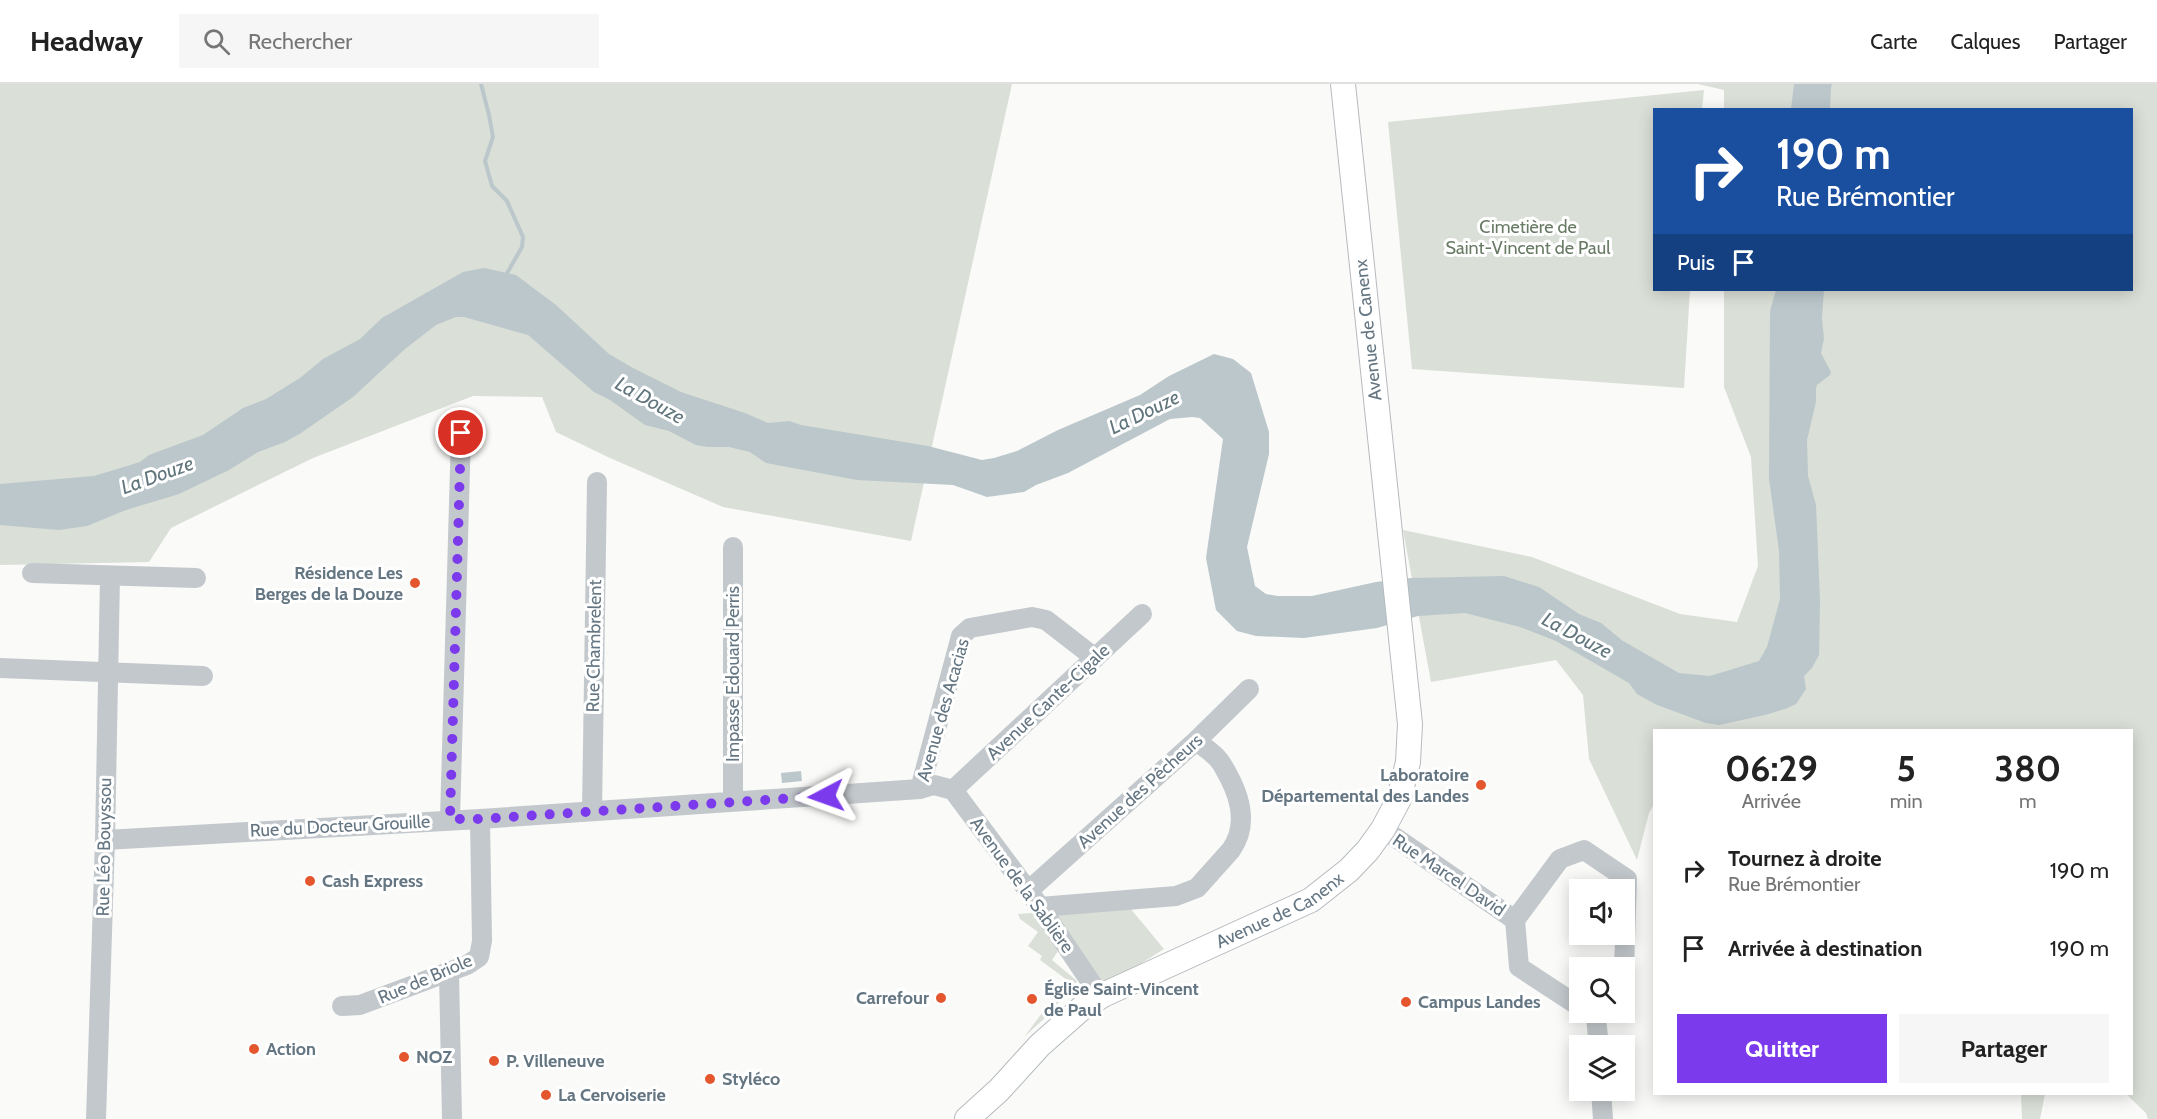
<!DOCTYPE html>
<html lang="fr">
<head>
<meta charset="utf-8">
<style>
  :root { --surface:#fff; --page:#f6f6f6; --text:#222; --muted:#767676; --line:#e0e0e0; --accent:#7c3aed }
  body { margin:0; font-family:Cabin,sans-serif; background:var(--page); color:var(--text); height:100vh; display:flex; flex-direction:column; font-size:22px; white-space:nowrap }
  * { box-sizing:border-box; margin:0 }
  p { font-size:20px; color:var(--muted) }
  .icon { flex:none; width:33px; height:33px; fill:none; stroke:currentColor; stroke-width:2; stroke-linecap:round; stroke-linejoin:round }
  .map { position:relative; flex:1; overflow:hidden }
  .sheet { position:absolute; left:1653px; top:645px; width:480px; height:366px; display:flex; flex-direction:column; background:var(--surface); border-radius:0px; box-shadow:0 3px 15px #0003 }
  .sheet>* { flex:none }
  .top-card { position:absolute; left:1653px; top:24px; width:480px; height:183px; border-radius:0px; box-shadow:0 3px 15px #0003; background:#1a4fa0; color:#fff; overflow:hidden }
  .fabs { position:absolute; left:1569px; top:795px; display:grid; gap:12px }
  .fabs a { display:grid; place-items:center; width:66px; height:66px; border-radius:0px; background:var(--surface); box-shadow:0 3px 15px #0003; font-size:30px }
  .pin { position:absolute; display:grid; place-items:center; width:51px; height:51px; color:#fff; margin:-26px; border:3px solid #fff; border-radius:50%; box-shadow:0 2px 6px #0007 }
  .me { position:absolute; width:66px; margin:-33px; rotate:266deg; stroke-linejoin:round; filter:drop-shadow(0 0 4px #0008) }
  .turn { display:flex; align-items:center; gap:21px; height:126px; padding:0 24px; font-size:27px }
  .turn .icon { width:78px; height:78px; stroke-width:2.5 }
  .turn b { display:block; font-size:42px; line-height:51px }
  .then { display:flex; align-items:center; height:57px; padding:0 24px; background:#0003; gap:12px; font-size:22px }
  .eta { display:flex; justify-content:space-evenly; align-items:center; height:102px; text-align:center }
  .eta b { font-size:36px; font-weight:800; line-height:42px }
  .cta { display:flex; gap:12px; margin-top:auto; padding:12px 24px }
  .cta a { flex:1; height:69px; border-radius:0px; background:var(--accent); color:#fff; font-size:24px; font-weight:800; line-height:69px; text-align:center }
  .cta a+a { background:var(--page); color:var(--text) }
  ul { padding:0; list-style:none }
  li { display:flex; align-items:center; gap:18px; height:78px; padding:0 24px }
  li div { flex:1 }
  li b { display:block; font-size:22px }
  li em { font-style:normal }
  header { display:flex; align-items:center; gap:36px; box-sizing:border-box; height:84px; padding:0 30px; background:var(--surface); border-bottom:2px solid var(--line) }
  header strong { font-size:28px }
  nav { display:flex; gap:33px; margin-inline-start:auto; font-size:21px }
  .search { width:420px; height:54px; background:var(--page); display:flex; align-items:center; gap:15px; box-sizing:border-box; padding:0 21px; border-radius:0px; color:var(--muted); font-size:22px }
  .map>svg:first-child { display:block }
</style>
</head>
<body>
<header>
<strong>Headway</strong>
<div class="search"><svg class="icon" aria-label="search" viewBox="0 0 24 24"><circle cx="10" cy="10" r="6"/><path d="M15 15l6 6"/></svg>Rechercher</div>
<nav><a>Carte</a><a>Calques</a><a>Partager</a></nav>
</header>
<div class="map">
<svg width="2157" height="1035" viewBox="0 0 2157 1035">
  <rect width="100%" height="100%" fill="#fafaf8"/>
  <path fill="#dadfd7" d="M0,0H1012L911,457L723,423L610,374L556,348L542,313L473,312L313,374L171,444L149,478L0,481Z
    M1698,0H2157V1035H2148L2146,1029L2126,1010H2132V646H1654V720L1649,729L1637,776L1589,675L1583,611L1556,576L1431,598L1403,446L1532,473L1680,530L1737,538L1758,482L1751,373L1724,303V206H2132V26L1724,25V6Z
    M1704,6L1702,25L1654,26V206H1690L1684,304L1412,285L1388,38Z
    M1130,824L1164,865L1110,899L1099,897L1057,836L1058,828Z
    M1033,829L1058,867L1052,876L1077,897L1047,932L1024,953L1067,896L1040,876L1042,872L1028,862L1038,848L1020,835L1018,830Z
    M2021,1010H2045L2040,1035H2022Z"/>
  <path fill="#bbc7cb" d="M1794,0H1832L1831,4L1830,25H1791Z
    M484,184L516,191L556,221L609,270L633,284L681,308L745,329L768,339L789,337L801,341L928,362L982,376L994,374L1017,367L1058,346L1140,311L1169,292L1214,270L1233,275L1251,289L1269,348V370L1247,463L1255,502L1266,510L1278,512H1312L1376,498L1411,494L1504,492L1539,503L1579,530L1601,539L1623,557L1679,589L1710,592L1759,577L1767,563L1780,515L1779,467L1769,395L1770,227L1776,206H1824L1822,234L1824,255L1821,269L1831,288L1830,291L1817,301L1816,304V318L1807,356L1808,392L1816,421L1820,517L1819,571L1812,584L1804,592L1806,605L1796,620L1785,625L1765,631L1719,641L1706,639L1657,621L1637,610L1629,599L1556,557L1520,543L1465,529L1418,532L1377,544L1304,554L1256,552L1237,547L1216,526L1206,474L1223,355L1200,334L1192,333L1170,335L1068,389L1036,401L1024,408L987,413L953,401L857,396L766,379L750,368L729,363H707L696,361L669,347L645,341L610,316L594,308L528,251L464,233H456L436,241L405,265L353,313L301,349L285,358L258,368L229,386L179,410L126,426L87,442L59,446L0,441V400L94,392L140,378L149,371L203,351L243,324L266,315L300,294L323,275L360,255L382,234L463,188Z
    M801,687L802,697L782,699L781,689Z"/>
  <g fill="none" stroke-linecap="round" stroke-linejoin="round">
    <path stroke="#bbc7cb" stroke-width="4" d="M481,0L489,31L493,53L485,77L492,102L507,117L523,153L522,163L506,191"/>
    <defs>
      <g id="major">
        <path id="s1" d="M967,1035L999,1006L1040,961L1082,924L1103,911L1311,816L1349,786L1368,766L1383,745L1399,715L1408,678L1410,640L1343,0"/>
      </g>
    </defs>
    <use href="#major" stroke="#b5babe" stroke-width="26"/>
    <path stroke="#c3c8cc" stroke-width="20" d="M733,463V718
      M32,489L196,494
      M0,584L203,592
      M920,705L961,552L970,544L1032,533L1046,536L1095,574
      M953,706L1142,530
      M592,727L597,398
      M450,735L461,349
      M1383,745L1515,836
      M105,756L480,735L920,705L934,701L953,706L1038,820L1094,903L1103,911
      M1028,807L1196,657L1249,605
      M1040,823L1176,812L1197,804L1231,766C1248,742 1241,715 1228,691C1225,686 1222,679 1218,675C1212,668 1204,663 1196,657
      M449,888L452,1035
      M342,922L360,921L467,881L479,873L482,857L480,735
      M1580,923L1519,883L1515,836L1560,775L1584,766L1627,795L1624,885
      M1599,962L1596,934L1600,928
      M1601,1006L1603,1035
      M96,1035L105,756L110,492"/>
    <use href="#major" stroke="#fff" stroke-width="24"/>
  </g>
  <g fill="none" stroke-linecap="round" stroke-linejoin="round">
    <path stroke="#7c3aed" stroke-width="10" stroke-dasharray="0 18" d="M461,349L450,735H480L826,712"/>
  </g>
  <g fill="#e4572e" stroke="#fff" stroke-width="2">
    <circle cx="415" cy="499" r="6"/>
    <circle cx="1481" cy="701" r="6"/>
    <circle cx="310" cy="797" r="6"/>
    <circle cx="941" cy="914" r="6"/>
    <circle cx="1032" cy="915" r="6"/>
    <circle cx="1406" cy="918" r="6"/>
    <circle cx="254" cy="965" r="6"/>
    <circle cx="404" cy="973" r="6"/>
    <circle cx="494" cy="977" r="6"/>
    <circle cx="710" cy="995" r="6"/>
    <circle cx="546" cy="1011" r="6"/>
  </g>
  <g text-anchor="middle" stroke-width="6" stroke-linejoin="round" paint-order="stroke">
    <g font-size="18" fill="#687a64" stroke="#fff">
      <text x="1528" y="149">Cimetière de<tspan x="1528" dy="21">Saint-Vincent de Paul</tspan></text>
    </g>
    <g font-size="18" fill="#657683" stroke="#fff">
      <text transform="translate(1368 246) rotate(-96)" y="6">Avenue de Canenx</text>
      <text transform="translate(594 562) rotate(-89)" y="6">Rue Chambrelent</text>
      <text transform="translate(733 590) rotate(-90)" y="6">Impasse Edouard Perris</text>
      <text transform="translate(1048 618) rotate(-43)" y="6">Avenue Cante-Cigale</text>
      <text transform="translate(943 626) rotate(-74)" y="6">Avenue des Acacias</text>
      <text transform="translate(1140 707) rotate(-42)" y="6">Avenue des Pêcheurs</text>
      <text transform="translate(340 742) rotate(-3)" y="6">Rue du Docteur Grouille</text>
      <text transform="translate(104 763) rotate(-89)" y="6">Rue Léo Bouyssou</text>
      <text transform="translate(1449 791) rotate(34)" y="6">Rue Marcel David</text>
      <text transform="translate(1022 801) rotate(54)" y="6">Avenue de la Sablière</text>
      <text dy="6" stroke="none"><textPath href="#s1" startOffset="381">Avenue de Canenx</textPath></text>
      <text transform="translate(425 895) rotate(-23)" y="6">Rue de Briole</text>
    </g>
    <g font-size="18" font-weight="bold" fill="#657683" stroke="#fff" text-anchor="start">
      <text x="403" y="495" text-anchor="end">Résidence Les<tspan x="403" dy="21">Berges de la Douze</tspan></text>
      <text x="1469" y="697" text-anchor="end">Laboratoire<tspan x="1469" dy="21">Départemental des Landes</tspan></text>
      <text x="322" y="803">Cash Express</text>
      <text x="1044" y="911">Église Saint-Vincent<tspan x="1044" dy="21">de Paul</tspan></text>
      <text x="929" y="920" text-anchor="end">Carrefour</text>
      <text x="1418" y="924">Campus Landes</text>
      <text x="266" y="971">Action</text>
      <text x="416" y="979">NOZ</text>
      <text x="506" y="983">P. Villeneuve</text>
      <text x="722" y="1001">Styléco</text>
      <text x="558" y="1017">La Cervoiserie</text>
    </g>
    <g font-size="20" font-style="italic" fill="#60757c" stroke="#fff">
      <text transform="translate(650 316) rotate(29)" y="7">La Douze</text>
      <text transform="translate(1144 328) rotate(-26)" y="7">La Douze</text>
      <text transform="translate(157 391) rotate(-20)" y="7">La Douze</text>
      <text transform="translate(1577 551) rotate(28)" y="7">La Douze</text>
    </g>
  </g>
</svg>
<div class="fabs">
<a><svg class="icon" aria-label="sound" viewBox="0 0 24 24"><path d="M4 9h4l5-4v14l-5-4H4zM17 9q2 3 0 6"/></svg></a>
<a><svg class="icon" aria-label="search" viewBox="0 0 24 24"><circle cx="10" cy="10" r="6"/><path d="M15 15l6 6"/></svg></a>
<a><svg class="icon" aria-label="layers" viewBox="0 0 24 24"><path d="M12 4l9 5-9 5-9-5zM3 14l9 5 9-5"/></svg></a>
</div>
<div class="pin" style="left:461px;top:349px;background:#d93025"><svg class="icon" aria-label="arrive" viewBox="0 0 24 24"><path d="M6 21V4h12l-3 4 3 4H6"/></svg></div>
<svg class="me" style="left:826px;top:712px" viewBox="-20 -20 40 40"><path d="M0-17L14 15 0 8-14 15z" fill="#7c3aed" stroke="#fff" stroke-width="4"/></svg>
<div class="top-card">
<div class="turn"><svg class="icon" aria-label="right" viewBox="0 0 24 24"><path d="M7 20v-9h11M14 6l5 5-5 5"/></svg><div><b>190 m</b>Rue Brémontier</div></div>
<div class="then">Puis<svg class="icon" aria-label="arrive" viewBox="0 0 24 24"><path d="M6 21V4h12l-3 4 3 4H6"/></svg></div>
</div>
<section class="sheet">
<div class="eta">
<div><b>06:29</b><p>Arrivée</p></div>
<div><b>5</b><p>min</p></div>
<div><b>380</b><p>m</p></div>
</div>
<ul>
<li><svg class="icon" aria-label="right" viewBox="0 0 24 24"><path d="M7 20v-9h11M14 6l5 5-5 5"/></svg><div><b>Tournez à droite</b><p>Rue Brémontier</p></div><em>190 m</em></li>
<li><svg class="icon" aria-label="arrive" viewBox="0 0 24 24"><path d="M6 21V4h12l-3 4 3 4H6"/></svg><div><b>Arrivée à destination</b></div><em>190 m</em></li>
</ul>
<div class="cta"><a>Quitter</a><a>Partager</a></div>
</section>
</div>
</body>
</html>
